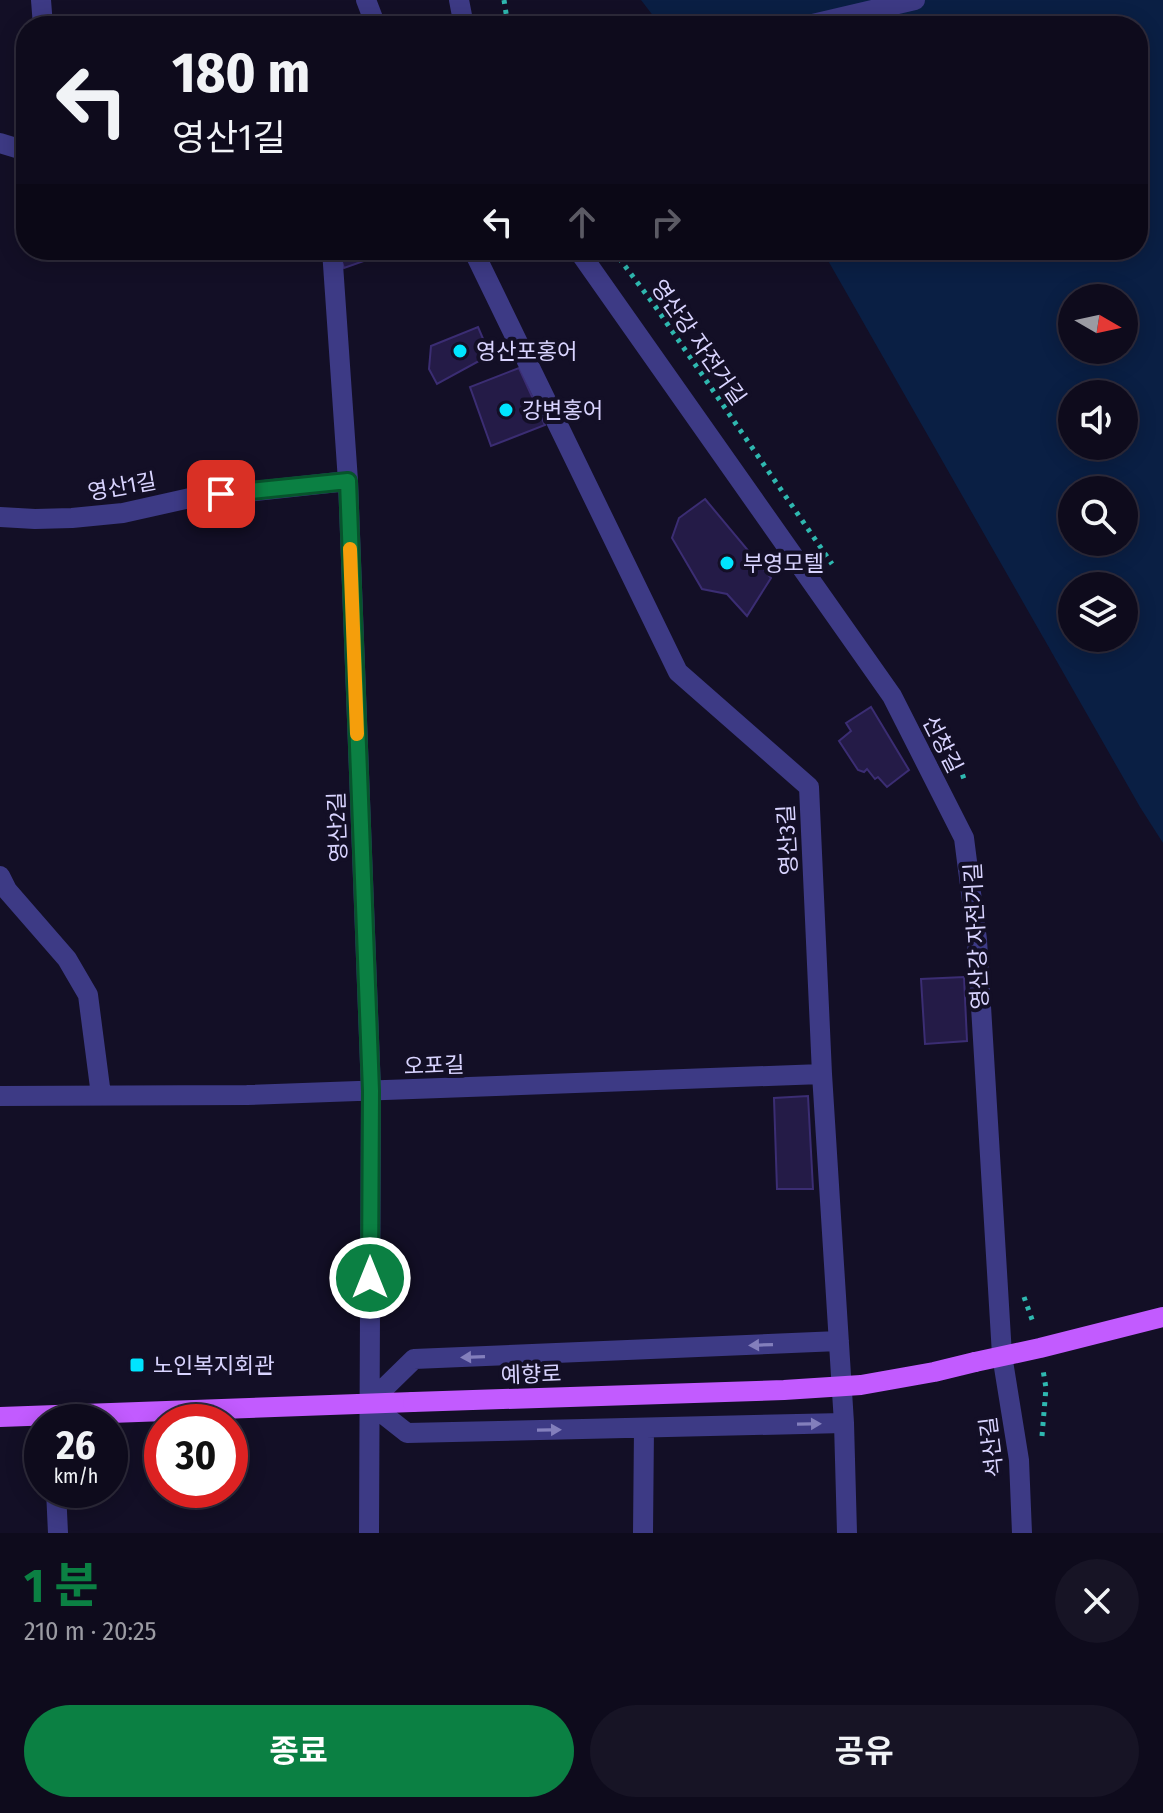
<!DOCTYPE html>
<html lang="ko">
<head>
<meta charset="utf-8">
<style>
  :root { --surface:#0e0b1c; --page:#171425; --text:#f1f3f6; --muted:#9b9ba3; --line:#2e2b3b; --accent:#0b8043 }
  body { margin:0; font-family:"Fira Sans Condensed","Noto Sans KR",sans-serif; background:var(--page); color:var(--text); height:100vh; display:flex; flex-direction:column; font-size:30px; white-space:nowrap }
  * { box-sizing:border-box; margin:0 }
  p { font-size:26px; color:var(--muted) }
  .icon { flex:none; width:44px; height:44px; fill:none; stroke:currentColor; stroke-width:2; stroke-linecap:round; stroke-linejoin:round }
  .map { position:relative; height:1533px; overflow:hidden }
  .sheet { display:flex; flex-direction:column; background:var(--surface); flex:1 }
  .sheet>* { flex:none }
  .guide { position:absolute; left:16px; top:16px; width:1132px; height:244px; border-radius:32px; box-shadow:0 4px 20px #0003,0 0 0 2px var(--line); background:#0e0b1c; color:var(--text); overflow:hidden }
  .needle { width:52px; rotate:99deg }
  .fabs { position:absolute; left:1058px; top:284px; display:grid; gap:16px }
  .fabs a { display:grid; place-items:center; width:80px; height:80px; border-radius:50%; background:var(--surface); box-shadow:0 4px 20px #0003,0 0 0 2px var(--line); font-size:40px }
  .speed { position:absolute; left:24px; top:1404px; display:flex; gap:16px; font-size:40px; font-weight:700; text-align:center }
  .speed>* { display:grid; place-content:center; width:104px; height:104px; border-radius:50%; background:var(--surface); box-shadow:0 4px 20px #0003,0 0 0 2px var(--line); line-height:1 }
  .speed small { font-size:20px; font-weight:400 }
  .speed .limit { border:12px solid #d22; background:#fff; color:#111 }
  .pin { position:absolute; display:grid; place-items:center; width:68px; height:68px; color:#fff; margin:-34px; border-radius:16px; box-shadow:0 4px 12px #0006 }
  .me { position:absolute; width:88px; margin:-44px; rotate:0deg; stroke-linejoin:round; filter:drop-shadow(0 0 6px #0008) }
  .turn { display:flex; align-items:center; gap:28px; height:168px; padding:0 24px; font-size:36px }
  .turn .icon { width:104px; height:104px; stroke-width:2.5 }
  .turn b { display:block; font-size:56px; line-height:68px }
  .lanes { display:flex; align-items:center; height:76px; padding:0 24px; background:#0003; justify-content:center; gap:40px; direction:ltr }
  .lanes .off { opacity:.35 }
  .round { display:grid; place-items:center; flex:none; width:84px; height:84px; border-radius:42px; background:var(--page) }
  .summary { display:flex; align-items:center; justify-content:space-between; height:136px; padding:0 24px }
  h1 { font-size:48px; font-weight:700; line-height:60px; color:var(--accent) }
  .cta { display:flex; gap:16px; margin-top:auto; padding:16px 24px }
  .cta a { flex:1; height:92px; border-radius:48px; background:var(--accent); color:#fff; font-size:32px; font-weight:700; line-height:92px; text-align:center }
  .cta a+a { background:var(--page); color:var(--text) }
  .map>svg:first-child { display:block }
</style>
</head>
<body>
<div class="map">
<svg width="1163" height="1533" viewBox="0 0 1163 1533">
  <rect width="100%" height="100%" fill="#130f26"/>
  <path fill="#0a1f44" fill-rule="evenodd" d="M641,0H1163V843L1140,807L822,250H1138V26H661ZM1072,298H1124V350H1072ZM1072,394H1124V446H1072ZM1072,490H1124V542H1072ZM1072,586H1124V638H1072Z"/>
  <path fill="#241b47" stroke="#3b2d73" stroke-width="2" d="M338,250H395L344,268Z
    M478,327L490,355L437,384L429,369L431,346Z
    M519,368L545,425L491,446L470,387Z
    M705,499L771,578L747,616L727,594L702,589L672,538L679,518Z
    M871,707L909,770L887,787L878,777L875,779L867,769L864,772L858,770L839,741L851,731L846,723Z
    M964,977L967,1041L925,1044L921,979Z
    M808,1096L813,1189H777L774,1098Z"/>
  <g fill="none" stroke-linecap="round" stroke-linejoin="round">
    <path stroke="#2fb8b0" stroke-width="5" stroke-dasharray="4 6" stroke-linecap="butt" d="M504,0L508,26
      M613,250L655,306L832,564
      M949,748L958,762L964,779
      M1024,1297L1034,1325
      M1042,1436L1046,1388L1043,1370"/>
    <path stroke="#3d3a85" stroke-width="20" d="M41,0L43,26
      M366,0L376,26
      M459,0L464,26
      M804,26L915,0
      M0,143L26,151
      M332,250L348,481L371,1091L369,1533
      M473,250L678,672L809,787L822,1074L844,1423L847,1533
      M578,250L892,696L964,838L977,940L1002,1355L1019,1460L1022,1533
      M0,517L35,519L72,518L123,513L190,498L348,481
      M0,876L7,890L67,959L88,995L101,1095
      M0,1096L247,1095L822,1074
      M369,1403L414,1359L839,1341
      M369,1403L407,1433L844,1423
      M56,1490L58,1533
      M643,1533L644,1428"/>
    <path stroke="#c25bff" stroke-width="20" d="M975,1362L1040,1348L1163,1317
      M0,1417L413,1402"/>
    <path stroke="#c25bff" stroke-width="20" d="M413,1402L784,1390L861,1385L934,1372L975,1362"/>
  </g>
  <defs><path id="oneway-solid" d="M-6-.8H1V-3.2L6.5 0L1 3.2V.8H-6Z" transform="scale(2)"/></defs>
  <g fill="#837fbc">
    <use href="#oneway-solid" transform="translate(761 1345) rotate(178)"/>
    <use href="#oneway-solid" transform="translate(473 1357) rotate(178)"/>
    <use href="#oneway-solid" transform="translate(809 1424) rotate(-1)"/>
    <use href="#oneway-solid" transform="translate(549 1430) rotate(-1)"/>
  </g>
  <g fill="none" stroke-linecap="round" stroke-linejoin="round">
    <defs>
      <path id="route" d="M221,494L348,481L371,1091L370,1278"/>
    </defs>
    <use href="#route" stroke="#07532c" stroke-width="20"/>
    <use href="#route" stroke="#0b8043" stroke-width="14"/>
    <path stroke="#f59e0b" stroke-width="14" d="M350,549L357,734"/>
  </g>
  <g fill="#00e5ff" stroke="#130f26" stroke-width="3">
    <circle cx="460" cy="351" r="8"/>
    <circle cx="506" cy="410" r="8"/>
    <circle cx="727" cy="563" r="8"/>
    <rect x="129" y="1357" width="16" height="16" rx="4"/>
  </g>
  <g text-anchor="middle" stroke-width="8" stroke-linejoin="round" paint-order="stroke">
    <g font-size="22" fill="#d9d4ff" stroke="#130f26">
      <text transform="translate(699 342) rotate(55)" y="8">영산강 자전거길</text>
      <text transform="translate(122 486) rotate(-10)" y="8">영산1길</text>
      <text transform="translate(943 744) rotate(63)" y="8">선창길</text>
      <text transform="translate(337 827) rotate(-92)" y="8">영산2길</text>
      <text transform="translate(787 840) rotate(-93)" y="8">영산3길</text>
      <text transform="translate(976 936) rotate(-93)" y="8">영산강 자전거길</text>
      <text transform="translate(434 1065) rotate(-2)" y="8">오포길</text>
      <text transform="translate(531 1374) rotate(-2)" y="8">예향로</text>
      <text transform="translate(991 1447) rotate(-97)" y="8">석산길</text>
    </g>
    <g font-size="22" fill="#d9d4ff" stroke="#130f26" text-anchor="start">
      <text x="476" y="359">영산포홍어</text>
      <text x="522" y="418">강변홍어</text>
      <text x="743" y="571">부영모텔</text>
      <text x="153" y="1373">노인복지회관</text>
    </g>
  </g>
</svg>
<div class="fabs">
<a><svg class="needle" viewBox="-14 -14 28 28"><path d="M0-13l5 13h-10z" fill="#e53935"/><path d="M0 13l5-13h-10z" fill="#9b9ba3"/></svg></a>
<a><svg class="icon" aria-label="sound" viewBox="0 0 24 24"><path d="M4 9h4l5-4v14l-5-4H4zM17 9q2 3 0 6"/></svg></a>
<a><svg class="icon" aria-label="search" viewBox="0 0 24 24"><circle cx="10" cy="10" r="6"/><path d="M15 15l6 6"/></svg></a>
<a><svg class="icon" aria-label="layers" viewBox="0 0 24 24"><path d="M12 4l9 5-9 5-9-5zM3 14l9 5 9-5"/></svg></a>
</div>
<div class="speed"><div>26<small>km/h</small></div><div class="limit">30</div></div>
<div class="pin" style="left:221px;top:494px;background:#d93025"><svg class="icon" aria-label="arrive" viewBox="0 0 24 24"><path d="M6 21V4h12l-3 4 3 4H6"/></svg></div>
<svg class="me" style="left:370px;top:1278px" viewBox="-20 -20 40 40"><circle r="17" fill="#0b8043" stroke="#fff" stroke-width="3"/><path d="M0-11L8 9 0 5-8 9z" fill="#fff"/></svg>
<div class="guide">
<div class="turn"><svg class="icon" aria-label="left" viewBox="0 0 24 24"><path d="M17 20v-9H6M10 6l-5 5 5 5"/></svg><div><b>180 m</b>영산1길</div></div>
<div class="lanes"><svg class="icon" aria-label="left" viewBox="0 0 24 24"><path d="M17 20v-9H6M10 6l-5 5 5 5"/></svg><svg class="icon off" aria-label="ahead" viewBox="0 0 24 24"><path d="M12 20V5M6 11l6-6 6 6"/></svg><svg class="icon off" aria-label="right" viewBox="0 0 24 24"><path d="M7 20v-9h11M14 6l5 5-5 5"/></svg></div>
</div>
</div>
<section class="sheet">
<div class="summary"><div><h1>1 분</h1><p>210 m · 20:25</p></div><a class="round"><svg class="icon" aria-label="close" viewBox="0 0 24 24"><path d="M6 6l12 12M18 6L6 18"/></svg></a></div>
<div class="cta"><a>종료</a><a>공유</a></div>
</section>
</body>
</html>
